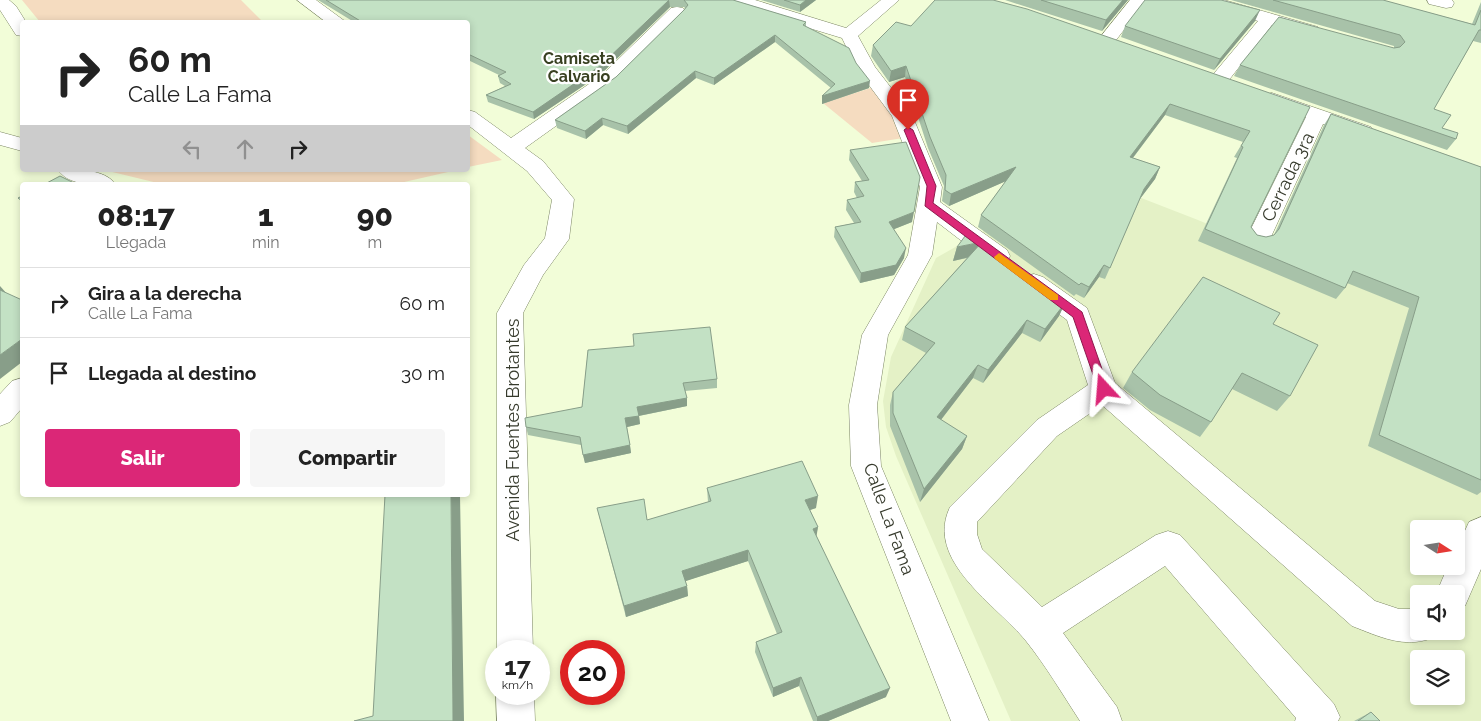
<!DOCTYPE html>
<html lang="es">
<head>
<meta charset="utf-8">
<style>
  :root { --surface:#fff; --page:#f6f6f6; --text:#222; --muted:#767676; --line:#e0e0e0; --accent:#db2777 }
  body { margin:0; font-family:Raleway,sans-serif; background:var(--page); color:var(--text); height:100vh; display:flex; flex-direction:column; font-size:19px; white-space:nowrap }
  * { box-sizing:border-box; margin:0 }
  p { font-size:16px; color:var(--muted) }
  .icon { flex:none; width:28px; height:28px; fill:none; stroke:currentColor; stroke-width:2; stroke-linecap:round; stroke-linejoin:round }
  .map { position:relative; flex:1; overflow:hidden }
  .drawer { position:absolute; left:20px; top:182px; width:450px; height:315px; display:flex; flex-direction:column; background:var(--surface); border-radius:5px; box-shadow:0 2px 8px #0003 }
  .drawer>* { flex:none }
  .guide { position:absolute; left:20px; top:20px; width:450px; height:152px; border-radius:5px; box-shadow:0 2px 8px #0003; background:#fff; color:var(--text); overflow:hidden }
  .needle { width:32px; rotate:102deg }
  .controls { position:absolute; left:1410px; top:520px; display:grid; gap:10px }
  .controls a { display:grid; place-items:center; width:55px; height:55px; border-radius:5px; background:var(--surface); box-shadow:0 2px 8px #0003; font-size:25px }
  .speed { position:absolute; left:485px; top:640px; display:flex; gap:10px; font-size:25px; font-weight:700; text-align:center }
  .speed>* { display:grid; place-content:center; width:65px; height:65px; border-radius:50%; background:var(--surface); box-shadow:0 2px 8px #0003; line-height:1 }
  .speed small { font-size:12px; font-weight:400 }
  .speed .limit { border:8px solid #d22; background:#fff; color:#111 }
  .pin { position:absolute; display:grid; place-items:center; width:42px; height:42px; color:#fff; margin:-51px -21px; border-radius:50% 50% 50% 0; rotate:-45deg; box-shadow:0 0 5px #0007 }
  .pin .icon { rotate:45deg }
  .me { position:absolute; width:55px; margin:-28px; rotate:341deg; stroke-linejoin:round; filter:drop-shadow(0 0 4px #0008) }
  .turn { display:flex; align-items:center; gap:18px; height:105px; padding:0 25px; font-size:22px }
  .turn .icon { width:65px; height:65px; stroke-width:2.5 }
  .turn b { display:block; font-size:35px; line-height:42px }
  .lanes { display:flex; align-items:center; height:48px; padding:0 25px; background:#0003; justify-content:center; gap:25px; direction:ltr }
  .lanes .off { opacity:.35 }
  .eta { display:flex; justify-content:space-evenly; align-items:center; height:85px; text-align:center }
  .eta b { font-size:30px; font-weight:800; line-height:35px }
  .cta { display:flex; gap:10px; margin-top:auto; padding:10px 25px }
  .cta a { flex:1; height:58px; border-radius:5px; background:var(--accent); color:#fff; font-size:20px; font-weight:800; line-height:58px; text-align:center }
  .cta a+a { background:var(--page); color:var(--text) }
  ul { padding:0; list-style:none }
  li { display:flex; align-items:center; gap:15px; height:70px; padding:0 25px; border-top:1px solid var(--line) }
  li div { flex:1 }
  li b { display:block; font-size:19px }
  li em { font-style:normal }
  .map>svg:first-child { display:block }
</style>
</head>
<body>
<div class="map">
<svg width="1481" height="721" viewBox="0 0 1481 721">
  <rect width="100%" height="100%" fill="#f2fdd8"/>
  <path fill="#e4f1c6" fill-rule="evenodd" d="M1082,175L1198,220L1481,338V721H1011L896,456L886,427L883,401L891,357L936,258ZM1419,529H1456V566H1419ZM1419,594H1456V631H1419ZM1419,659H1456V696H1419Z"/>
  <path fill="#f5dcc0" d="M22,0H241L263,22H40Z
    M874,87L896,115L903,138L872,143L823,103Z
    M468,135L502,160L468,167Z
    M104,170H457L391,185H166Z"/>
  <g fill="none" stroke-linecap="round" stroke-linejoin="round">
    <defs>
      <path id="minor" d="M0,0H9L16,6L26,22H22V36L16,35L0,10Z
        M297,0H316L346,22H326Z
        M728,0H755L846,28L881,0H899L858,36L875,67L912,115L942,187L940,202L1007,250L1010,256L1007,262L998,264L989,262L937,222L932,255L888,335L877,405L881,466L989,721H951L851,466L849,405L862,335L908,255L920,187L892,116L857,69L842,38L730,4Z
        M1130,0H1147L1113,44H1101L1098,40Z
        M1198,0H1224L1318,27L1321,31L1318,35L1312,36L1272,25L1225,85H1211L1208,81L1211,77L1258,21L1200,4Z
        M1427,0H1452L1454,3L1452,7L1446,8L1429,4Z
        M677,7L683,8L686,12L683,16L616,83L525,148L543,161L574,199L569,239L543,275L523,313L533,651H497V313L524,265L545,238L552,200L527,171L468,125V110L475,112L511,138L602,75L671,8Z
        M1272,93L1371,127L1374,131L1371,135L1364,137L1323,124L1270,239L1266,245L1258,247L1250,245L1246,239L1306,117L1265,103L1262,99L1265,95Z
        M0,132L22,138V151L0,145Z
        M58,170C76,170 105,168 116,185C98,185 70,187 58,170Z
        M1034,274L1043,277L1087,308L1115,383L1375,601L1399,609H1419V631H1434L1432,638C1404,649 1378,636 1352,626L1102,405L1057,436L977,522V534L982,549L1042,607L1156,535L1168,531L1180,535L1334,704L1340,717L1338,721H1295L1296,718L1165,566L1063,633L1117,707L1122,721H1080C1063,695 1046,666 1026,641C997,605 924,561 950,507L1037,420L1088,385L1067,320L1025,289L1021,283L1025,277Z
        M22,378V408L10,422L0,426V394L12,381Z
        M1481,517V569L1465,606L1456,609V594H1436L1448,566H1456V550L1469,522Z
        M496,694H534L535,721H497Z"/>
    </defs>
    <use href="#minor" stroke="#7c8664" stroke-width="1"/>
    <use href="#minor" fill="#fff" fill-rule="evenodd"/>
  </g>
  <path fill="#a8c2a9" d="M318,0H733L806,22V27L869,88L822,104V96L831,88L775,42L714,85L696,78L628,134L603,125L586,139L557,128L555,120L616,77L684,10L685,8L684,7H670L601,74L534,119L488,102L486,95L505,86L500,83L498,76L499,75L468,60V22H354Z
    M761,0H816L800,12Z
    M1005,0H1128L1102,31Z
    M1231,0H1382L1472,24L1481,2V43L1473,41L1434,109L1442,128L1456,139L1447,150L1234,76L1240,65L1394,48V46Z
    M1255,21L1214,70L1121,37L1125,26Z
    M911,26L1310,107L1251,227L1257,235L1266,237L1274,235L1324,125L1331,114L1481,167V492L1477,495L1368,446L1409,308L1347,283L1345,288L1336,299L1198,241L1237,158L1234,157L1243,142L1165,115L1133,158L1160,167L1155,179L1140,199L1105,279L1099,277L1084,298L1076,294L1074,296L978,227L981,215L1006,181L949,206L942,201L944,186L928,148L905,77L889,82L871,56L873,45Z
    M850,150L912,222L894,229L904,258L894,275L860,283L834,237L835,227L854,223L846,210L847,200L857,198L854,192L855,182L862,181L849,160Z
    M957,247L1065,303L1059,316L1040,342L1022,333L983,383L973,378L941,420L967,436L962,449L920,502L890,426V405L893,392L926,353L902,340L905,327L967,258L953,261Z
    M1273,324L1290,396L1277,411L1232,389L1211,422L1200,437L1150,410L1123,388L1132,372Z
    M588,350L717,379V388L685,391L687,406L639,416L640,424L627,427L631,453L585,463L581,445L528,435L526,427L582,407Z
    M707,488L816,508L810,510L818,527L816,535L886,697L828,721H813L799,686L773,697L755,652L756,642L777,634L748,561L685,581L687,586L688,596L626,617L597,508L648,520L708,502Z
    M1371,712L1380,721H1354Z"/>
  <path fill="#889e89" d="M669,0L670,7L601,74L534,119L533,112Z
    M806,0H816L800,12V5Z
    M1123,0H1128L1102,31L1106,20Z
    M1260,10L1255,21L1214,70L1220,59Z
    M775,35V42L714,85V78Z
    M906,66L905,77L889,82L891,71Z
    M695,71L696,78L628,134L627,126Z
    M870,81L869,88L822,104V96Z
    M1170,104L1165,115L1125,168L1130,157Z
    M602,118L603,125L586,139L585,131Z
    M1016,167L1013,178L949,206L951,194Z
    M1160,167L1155,179L1139,200L1144,189Z
    M914,212L912,222L887,232L889,222Z
    M982,242L978,255L953,261L957,247Z
    M906,248L904,258L894,275L860,283L861,273Z
    M1104,265L1099,277L1084,298L1089,287Z
    M0,286L8,295L0,298Z
    M1065,303L1059,316L1040,342L1045,329Z
    M1027,320L1022,333L983,383L988,370Z
    M22,339V362L0,379V355Z
    M978,365L973,378L933,430L937,417Z
    M687,398V406L638,416L637,407Z
    M639,416L640,424L627,427L625,418Z
    M967,436L962,449L920,502L924,489Z
    M630,445L631,453L585,463L583,455Z
    M451,495H460L464,721H453Z
    M818,496L816,508L804,512L805,500Z
    M818,527L816,539L813,529Z
    M748,550V561L683,582L682,571Z
    M687,586L688,596L626,617L624,606Z
    M801,677L799,686L773,697V688Z
    M890,688L886,697L828,721H817V717Z"/>
  <path fill="#c3e1c4" stroke="#889e89" d="M326,0H669L600,66L533,112L486,95L511,84L498,76L506,72L468,54V22H362Z
    M684,0H733L806,22L803,25L849,48L856,63L870,81L822,96L835,84L775,35L714,78L695,71L627,126L602,118L585,131L555,120L616,77L684,10L688,5Z
    M784,0H806L800,5Z
    M935,0H993L1027,9L1310,107L1251,227L1257,235L1266,237L1274,235L1279,229L1331,114L1481,167V480L1379,435L1419,297L1353,271L1345,288L1205,229L1243,147L1241,146L1250,131L1170,104L1130,157L1160,167L1144,189L1110,268L1104,265L1089,287L1081,283L1079,285L981,215L1016,167L951,194L945,190L946,175L930,137L906,66L891,71L873,45L896,22L911,26Z
    M1041,0H1123L1106,20Z
    M1145,0H1221L1260,10L1220,59L1125,26Z
    M1273,0H1383L1475,25L1481,10V30H1479L1434,109L1451,115L1442,128L1458,133L1456,139L1240,65L1279,17L1394,48L1400,47L1405,42L1400,35Z
    M906,142L920,177L914,212L889,222L906,248L896,265L861,273L835,227L861,222L847,200L864,196L855,182L869,180L850,150Z
    M60,176L78,185H43Z
    M22,196V201L18,198Z
    M968,232L1065,303L1045,329L1027,320L988,370L978,365L937,417L967,436L924,489L893,413V392L935,343L905,327L982,242L957,247Z
    M1203,277L1280,313L1273,324L1318,345L1290,396L1242,373L1211,422L1160,395L1132,372Z
    M0,290L22,300V339L0,355Z
    M710,327L717,379L683,383L687,398L637,407L639,416L625,418L630,445L583,455L580,437L526,427L525,418L582,407L588,350L634,346L633,334Z
    M802,461L818,496L805,500L818,527L813,529L890,688L817,717L801,677L773,688L756,642L782,632L748,550L682,571L687,586L624,606L597,508L644,499L647,520L711,501L707,488Z
    M385,495H451L453,721H354L373,716Z
    M1371,712L1380,721H1358Z"/>
  <path fill="#db2777" stroke="#8e194d" d="M908,127L913,130L936,186L933,203L1082,312L1109,389L1108,393L1104,394L1098,389L1073,317L925,206L927,186L904,130Z"/>
  <path fill="#f59e0b" d="M999,253L1058,295V300H1050L995,259L994,257Z"/>
  <g text-anchor="middle" stroke-width="4.5" stroke-linejoin="round" paint-order="stroke">
    <g font-size="16" font-weight="bold" fill="#384021" stroke="#fff">
      <text x="579" y="64">Camiseta<tspan x="579" dy="18">Calvario</tspan></text>
    </g>
    <g font-size="18" fill="#363a2c" stroke="#fff">
      <text transform="translate(1288 177) rotate(-64)" y="6">Cerrada 3ra</text>
      <text transform="translate(513 430) rotate(-90)" y="6">Avenida Fuentes Brotantes</text>
      <text transform="translate(889 519) rotate(70)" y="6">Calle La Fama</text>
    </g>
  </g>
</svg>
<div class="controls">
<a><svg class="needle" viewBox="-14 -14 28 28"><path d="M0-13l5 13h-10z" fill="#e53935"/><path d="M0 13l5-13h-10z" fill="#767676"/></svg></a>
<a><svg class="icon" aria-label="sound" viewBox="0 0 24 24"><path d="M4 9h4l5-4v14l-5-4H4zM17 9q2 3 0 6"/></svg></a>
<a><svg class="icon" aria-label="layers" viewBox="0 0 24 24"><path d="M12 4l9 5-9 5-9-5zM3 14l9 5 9-5"/></svg></a>
</div>
<div class="speed"><div>17<small>km/h</small></div><div class="limit">20</div></div>
<div class="pin" style="left:908px;top:130px;background:#d93025"><svg class="icon" aria-label="arrive" viewBox="0 0 24 24"><path d="M6 21V4h12l-3 4 3 4H6"/></svg></div>
<svg class="me" style="left:1104px;top:389px" viewBox="-20 -20 40 40"><path d="M0-17L14 15 0 8-14 15z" fill="#db2777" stroke="#fff" stroke-width="4"/></svg>
<div class="guide">
<div class="turn"><svg class="icon" aria-label="right" viewBox="0 0 24 24"><path d="M7 20v-9h11M14 6l5 5-5 5"/></svg><div><b>60 m</b>Calle La Fama</div></div>
<div class="lanes"><svg class="icon off" aria-label="left" viewBox="0 0 24 24"><path d="M17 20v-9H6M10 6l-5 5 5 5"/></svg><svg class="icon off" aria-label="ahead" viewBox="0 0 24 24"><path d="M12 20V5M6 11l6-6 6 6"/></svg><svg class="icon" aria-label="right" viewBox="0 0 24 24"><path d="M7 20v-9h11M14 6l5 5-5 5"/></svg></div>
</div>
<section class="drawer">
<div class="eta">
<div><b>08:17</b><p>Llegada</p></div>
<div><b>1</b><p>min</p></div>
<div><b>90</b><p>m</p></div>
</div>
<ul>
<li><svg class="icon" aria-label="right" viewBox="0 0 24 24"><path d="M7 20v-9h11M14 6l5 5-5 5"/></svg><div><b>Gira a la derecha</b><p>Calle La Fama</p></div><em>60 m</em></li>
<li><svg class="icon" aria-label="arrive" viewBox="0 0 24 24"><path d="M6 21V4h12l-3 4 3 4H6"/></svg><div><b>Llegada al destino</b></div><em>30 m</em></li>
</ul>
<div class="cta"><a>Salir</a><a>Compartir</a></div>
</section>
</div>
</body>
</html>
